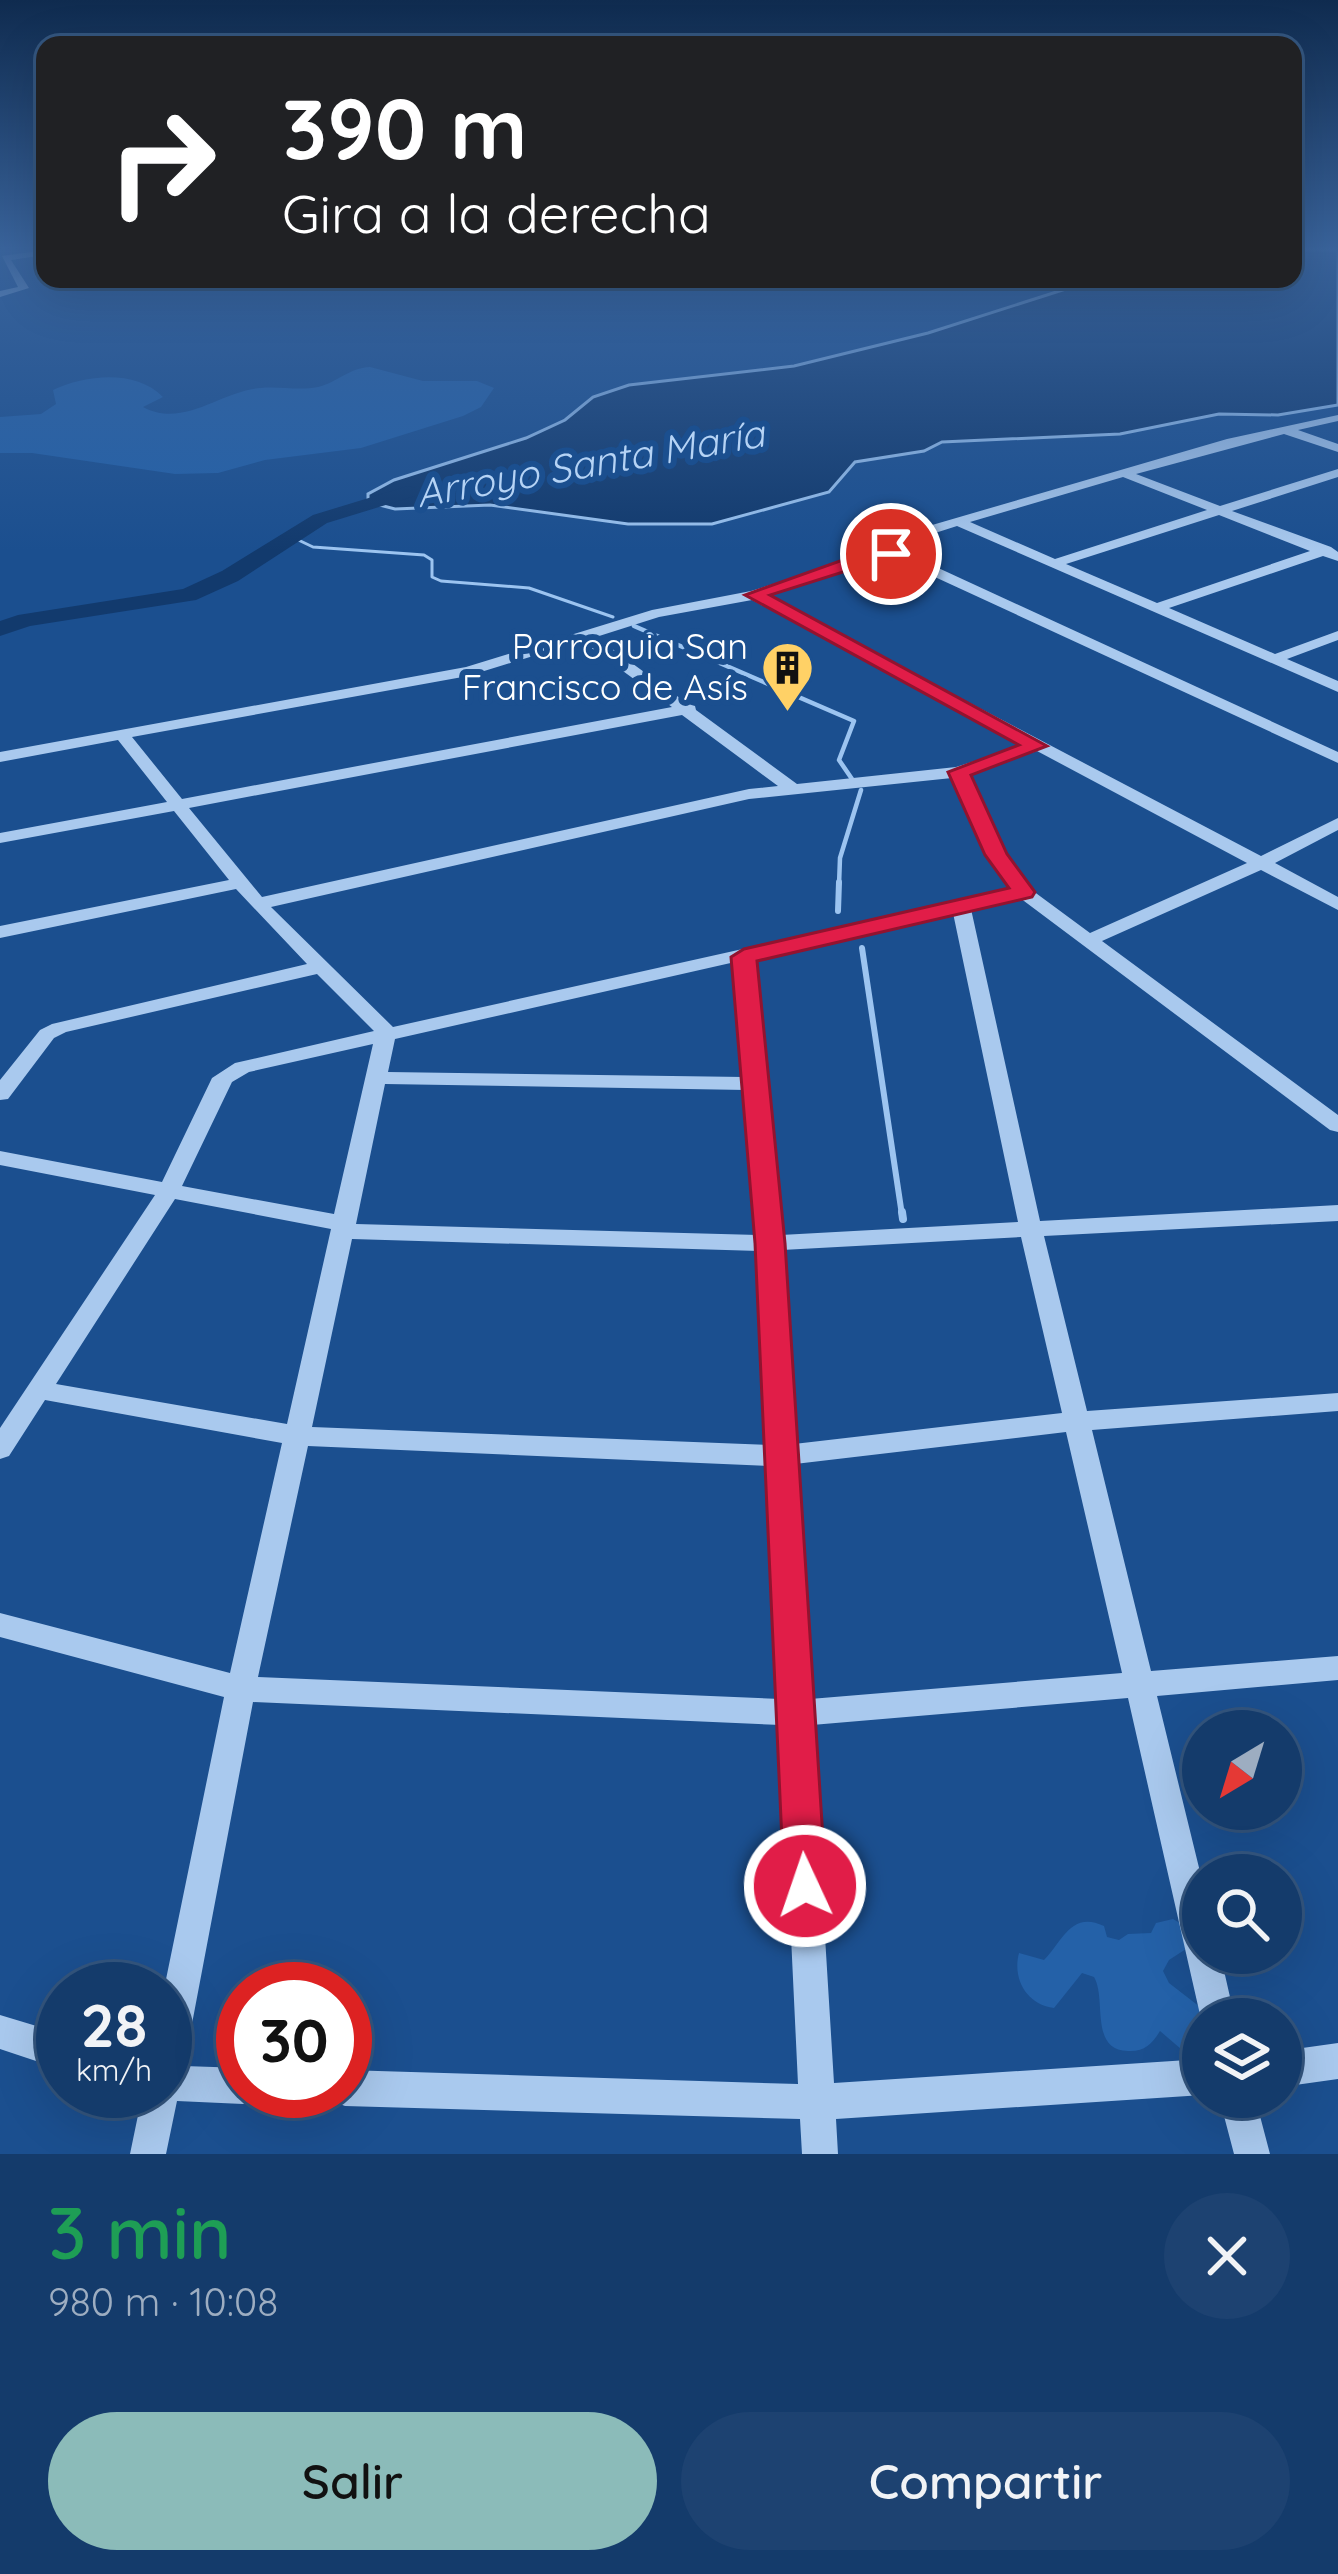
<!DOCTYPE html>
<html lang="es">
<head>
<meta charset="utf-8">
<style>
  :root { --surface:#143b6b; --page:#1d4271; --text:#f1f3f6; --muted:#9dadc1; --line:#33557e; --accent:#8bbbb9 }
  body { margin:0; font-family:Quicksand,sans-serif; background:var(--page); color:var(--text); height:100vh; display:flex; flex-direction:column; font-size:45px; white-space:nowrap }
  * { box-sizing:border-box; margin:0 }
  p { font-size:39px; color:var(--muted) }
  .icon { flex:none; width:66px; height:66px; fill:none; stroke:currentColor; stroke-width:2; stroke-linecap:round; stroke-linejoin:round }
  .map { position:relative; height:2154px; overflow:hidden }
  .panel { display:flex; flex-direction:column; background:var(--surface); flex:1 }
  .panel>* { flex:none }
  .top-card { position:absolute; left:36px; top:36px; width:1266px; height:252px; border-radius:24px; box-shadow:0 12px 48px #0002,0 0 0 3px var(--line); background:#202124; color:#fff; overflow:hidden }
  .needle { width:78px; rotate:218deg }
  .controls { position:absolute; left:1182px; top:1710px; display:grid; gap:24px }
  .controls a { display:grid; place-items:center; width:120px; height:120px; border-radius:50%; background:var(--surface); box-shadow:0 12px 48px #0002,0 0 0 3px var(--line); font-size:60px }
  .speed { position:absolute; left:36px; top:1962px; display:flex; gap:24px; font-size:60px; font-weight:700; text-align:center }
  .speed>* { display:grid; place-content:center; width:156px; height:156px; border-radius:50%; background:var(--surface); box-shadow:0 12px 48px #0002,0 0 0 3px var(--line); line-height:1 }
  .speed small { font-size:30px; font-weight:400 }
  .speed .limit { border:18px solid #d22; background:#fff; color:#111 }
  .pin { position:absolute; display:grid; place-items:center; width:102px; height:102px; color:#fff; margin:-51px; border:6px solid #fff; border-radius:50%; box-shadow:0 3px 12px #0007 }
  .me { position:absolute; width:132px; margin:-66px; rotate:357deg; stroke-linejoin:round; filter:drop-shadow(0 0 9px #0008) }
  .turn { display:flex; align-items:center; gap:42px; height:252px; padding:0 48px; font-size:54px }
  .turn .icon { width:156px; height:156px; stroke-width:2.5 }
  .turn b { display:block; font-size:84px; line-height:102px }
  .round { display:grid; place-items:center; flex:none; width:126px; height:126px; border-radius:63px; background:var(--page) }
  .overview { display:flex; align-items:center; justify-content:space-between; height:204px; padding:0 48px }
  h1 { font-size:72px; font-weight:600; line-height:90px; color:#1e9e55 }
  .button { display:flex; gap:24px; margin-top:auto; padding:24px 48px }
  .button a { flex:1; height:138px; border-radius:72px; background:var(--accent); color:#111; font-size:48px; font-weight:600; line-height:138px; text-align:center }
  .button a+a { background:var(--page); color:var(--text) }
  .map>svg:first-child { display:block }
</style>
</head>
<body>
<div class="map">
<svg width="1338" height="2154" viewBox="0 0 1338 2154">
  <rect width="100%" height="100%" fill="#1b4f8f"/>
  <path fill="#2461a8" d="M370,367L423,381H477L494,388L481,407L463,416L361,448L265,460L218,473L175,474L32,453H0V417L41,414L56,404L53,390C86,375 135,369 163,397L143,407C184,429 220,391 261,388C279,386 299,391 318,387C338,382 349,368 370,367Z
    M1173,1919L1185,1926L1186,1949L1169,1960L1163,1971L1169,1983L1200,2007V2042L1195,2053L1181,2049L1160,2031C1152,2044 1144,2052 1128,2051C1089,2050 1107,1999 1094,1977L1082,1973L1054,2008C1027,2005 1012,1979 1019,1953L1044,1960C1062,1942 1071,1910 1104,1926L1107,1937L1119,1940L1128,1934L1151,1933L1156,1923Z"/>
  <path fill="#123a6d" stroke="#9cc4f0" stroke-width="3" d="M1293,250H1338V405L1278,415L1219,414L1120,434L942,442L924,451L855,462L829,492L712,524H628L490,505L395,509L368,502V494L394,480L526,438L565,420L593,397L629,385L794,366L928,333L1097,279H1293Z"/>
  <g fill="none" stroke-linecap="round" stroke-linejoin="round">
    <path stroke="#9cc4f0" stroke-width="3" d="M290,536L313,547L424,555L432,560V577L441,581L529,588L613,617"/>
    <path stroke="#9cc4f0" stroke-width="4.5" d="M634,626L854,721L839,760L852,779
      M839,885L840,858L861,790"/>
    <path stroke="#9cc4f0" stroke-width="6" d="M838,911L839,882
      M862,948L902,1215"/>
    <path stroke="#9cc4f0" stroke-width="8" d="M902,1212L903,1219"/>
    <path fill="#123a6d" fill-rule="evenodd" d="M408,486L415,488V496L327,523L238,581L196,600L30,626L0,636V621L18,615L183,589L222,571L313,515Z"/>
    <path fill="#a9c9ee" fill-rule="evenodd" d="M45,250V255L11,260L29,288L0,297V291L18,287L2,256Z
      M1338,415V421L1298,430L1338,444V452L1284,434L1136,474L1220,506L1338,469V477L1232,511L1331,547L1338,552V561L1323,556L1169,608L1275,654L1338,631V640L1287,659L1338,681V692L957,526L885,549L934,566L1338,752V763L924,572L880,558L766,596L1261,856L1338,818V830L1275,863L1338,897V910L1261,870L1102,941L1338,1115V1132L1330,1130L1020,898L971,909L1040,1221L1338,1205V1221L1044,1236L1087,1411L1338,1393V1411L1092,1430L1151,1671L1338,1656V1680L1157,1696L1203,1884V1953H1220L1235,2019H1203V2024L1201,2019L1128,1698L812,1725L834,2083L1203,2059V2095L836,2119L838,2154H802L800,2119L345,2106L332,2101L328,2091H345V2070L798,2084L781,1725L253,1702L184,2066L243,2068V2091H259L256,2099L243,2104L177,2101L166,2154H130L143,2091H165L164,1989L224,1697L0,1637V1613L230,1673L282,1443L45,1400L9,1456L0,1459V1428L155,1195L0,1165V1151L162,1182L212,1078L235,1063L374,1031L317,974L66,1032L54,1038L8,1099L0,1100V1080L40,1030L52,1024L307,964L236,889L0,938V926L229,880L174,811L0,843V833L167,802L118,740L0,762V752L466,667L652,610L751,591L862,556L872,551L873,544L891,537L1227,439ZM1123,477L1207,510L1055,559L970,522ZM1219,515L1310,551L1157,603L1066,564ZM752,600L1024,745L956,767L797,784L696,710L695,706L688,704L596,637L659,617ZM582,641L672,707L182,799L132,737L468,676ZM682,715L778,786L749,789L262,897L189,808ZM1037,751L1247,863L1090,933L1029,888L1005,854L967,774ZM952,778L987,855L1012,889L393,1027L271,907L749,799ZM953,913L1018,1222L781,1235L754,958ZM735,962L744,1077L388,1072L395,1039ZM373,1044L334,1214L182,1186L232,1082L249,1072ZM385,1084L746,1090L758,1235L356,1224ZM175,1199L331,1229L287,1424L56,1384ZM1021,1237L1062,1413L794,1444L782,1250ZM352,1239L759,1251L768,1445L312,1427ZM1066,1432L1122,1673L810,1699L795,1464ZM308,1446L769,1466L780,1699L258,1677Z
      M0,2015L63,2034V2070L0,2049Z
      M1338,2043V2079L1281,2087V2051Z
      M1219,2097H1255L1270,2154H1234Z"/>
  </g>
  <linearGradient id="sky" x2="0" y2="1"><stop stop-color="#0f2b4f"/><stop offset="0.45" stop-color="#39639b"/><stop offset="1" stop-color="#39639b" stop-opacity="0"/></linearGradient>
  <rect width="1338" height="551" fill="url(#sky)"/>
  <path fill="#e11d48" stroke="#92132f" stroke-width="3" d="M879,547L900,554L770,595L1047,746L971,775L1007,854L1035,892L1032,897L757,961L785,1243L826,1886L820,1900L805,1905L790,1900L784,1886L755,1243L731,957L744,949L1009,888L985,855L948,772L1019,745L745,595Z"/>
  <defs>
    <symbol id="building-pin" viewBox="-11 -11 22 30"><path d="M0 17L-7.5 6A9.5 9.5 0 1 1 7.5 6Z" fill="#ffd166" stroke="#1b4f8f"/><path d="M-4-6H4V6H1V3H-1V6H-4ZM-2.5-4.3h1.7v1.8h-1.7ZM.8-4.3h1.7v1.8H.8ZM-2.5-1h1.7V.8h-1.7ZM.8-1h1.7V.8H.8Z" fill="#111"/></symbol>
  </defs>
  <g fill-rule="evenodd">
    <use href="#building-pin" x="758" y="638" width="59" height="81"/>
  </g>
  <g text-anchor="middle" stroke-width="12" stroke-linejoin="round" paint-order="stroke">
    <g font-size="36" fill="#fff" stroke="#1b4f8f" text-anchor="end">
      <text x="748" y="659">Parroquia San<tspan x="748" dy="41">Francisco de Asís</tspan></text>
    </g>
    <g font-size="39" font-style="italic" fill="#b5d3f5" stroke="#1b4f8f">
      <text transform="translate(590 463) rotate(-10)" y="14">Arroyo Santa María</text>
    </g>
  </g>
</svg>
<div class="controls">
<a><svg class="needle" viewBox="-14 -14 28 28"><path d="M0-13l5 13h-10z" fill="#e53935"/><path d="M0 13l5-13h-10z" fill="#9dadc1"/></svg></a>
<a><svg class="icon" aria-label="search" viewBox="0 0 24 24"><circle cx="10" cy="10" r="6"/><path d="M15 15l6 6"/></svg></a>
<a><svg class="icon" aria-label="layers" viewBox="0 0 24 24"><path d="M12 4l9 5-9 5-9-5zM3 14l9 5 9-5"/></svg></a>
</div>
<div class="speed"><div>28<small>km/h</small></div><div class="limit">30</div></div>
<div class="pin" style="left:891px;top:554px;background:#d93025"><svg class="icon" aria-label="arrive" viewBox="0 0 24 24"><path d="M6 21V4h12l-3 4 3 4H6"/></svg></div>
<svg class="me" style="left:805px;top:1886px" viewBox="-20 -20 40 40"><circle r="17" fill="#e11d48" stroke="#fff" stroke-width="3"/><path d="M0-11L8 9 0 5-8 9z" fill="#fff"/></svg>
<div class="top-card">
<div class="turn"><svg class="icon" aria-label="right" viewBox="0 0 24 24"><path d="M7 20v-9h11M14 6l5 5-5 5"/></svg><div><b>390 m</b>Gira a la derecha</div></div>
</div>
</div>
<section class="panel">
<div class="overview"><div><h1>3 min</h1><p>980 m · 10:08</p></div><a class="round"><svg class="icon" aria-label="close" viewBox="0 0 24 24"><path d="M6 6l12 12M18 6L6 18"/></svg></a></div>
<div class="button"><a>Salir</a><a>Compartir</a></div>
</section>
</body>
</html>
